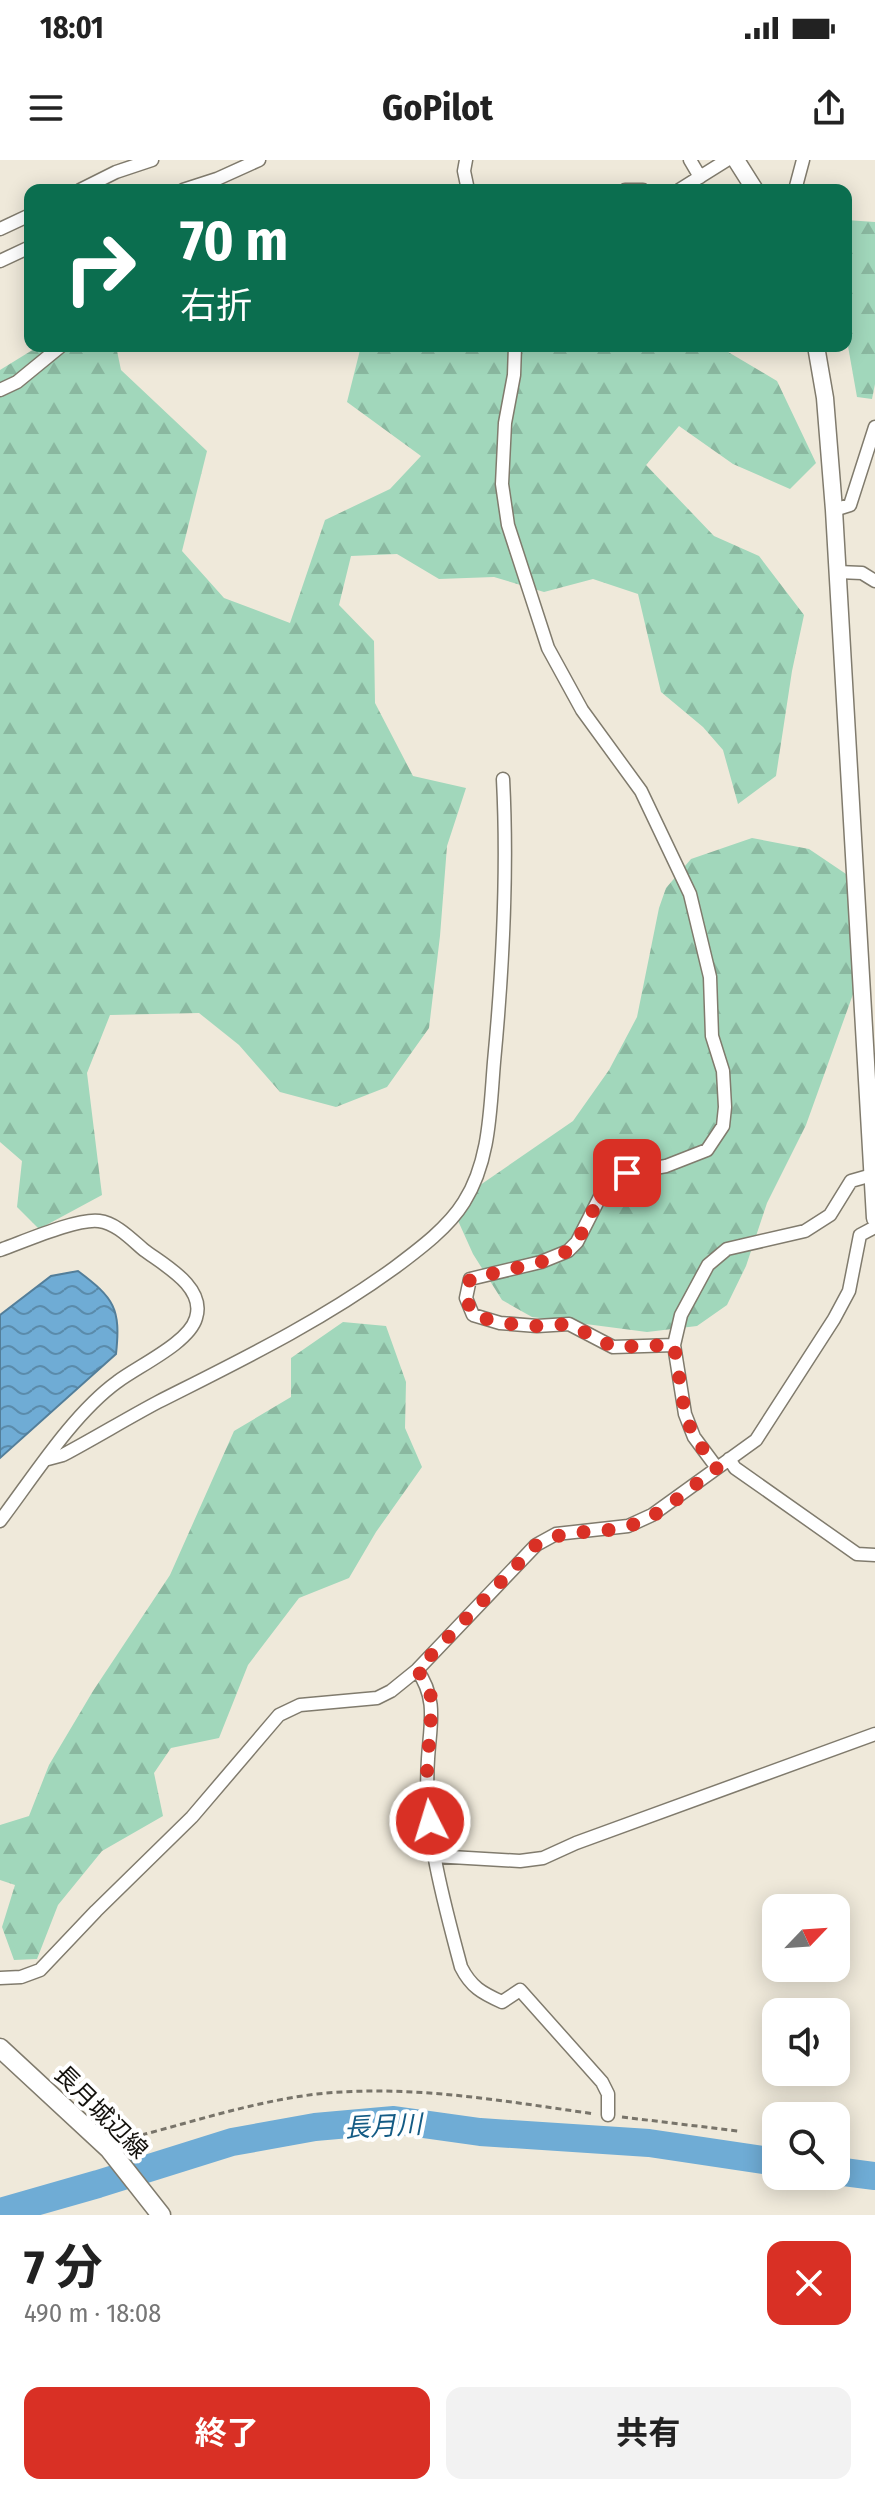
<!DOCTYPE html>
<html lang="ja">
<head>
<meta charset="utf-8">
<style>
  :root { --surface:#fff; --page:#f2f2f2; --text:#222; --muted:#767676; --accent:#d93025 }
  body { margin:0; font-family:"Fira Sans Condensed","Noto Sans JP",sans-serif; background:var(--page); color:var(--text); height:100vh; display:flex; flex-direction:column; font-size:30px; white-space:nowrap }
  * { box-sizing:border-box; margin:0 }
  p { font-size:26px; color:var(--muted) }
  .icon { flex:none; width:44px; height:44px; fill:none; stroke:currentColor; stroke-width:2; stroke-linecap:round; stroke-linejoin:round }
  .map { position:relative; height:2055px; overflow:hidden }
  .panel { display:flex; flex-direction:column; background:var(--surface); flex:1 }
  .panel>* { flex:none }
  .guide { position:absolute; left:24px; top:24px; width:828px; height:168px; border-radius:16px; box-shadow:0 4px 20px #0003; background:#0b6e4f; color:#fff; overflow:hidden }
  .needle { width:52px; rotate:65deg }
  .buttons { position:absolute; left:762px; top:1734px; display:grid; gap:16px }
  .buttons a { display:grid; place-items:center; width:88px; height:88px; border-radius:16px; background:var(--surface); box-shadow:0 4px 20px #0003; font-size:40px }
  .pin { position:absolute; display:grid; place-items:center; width:68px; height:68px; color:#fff; margin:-34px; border-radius:16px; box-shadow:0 4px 12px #0006 }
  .me { position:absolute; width:88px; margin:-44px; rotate:355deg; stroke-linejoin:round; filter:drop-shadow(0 0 6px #0008) }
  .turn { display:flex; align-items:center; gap:28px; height:168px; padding:0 24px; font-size:36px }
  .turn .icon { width:104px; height:104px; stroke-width:2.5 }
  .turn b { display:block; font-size:56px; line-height:68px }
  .round { display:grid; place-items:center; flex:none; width:84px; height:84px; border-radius:16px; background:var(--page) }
  .summary { display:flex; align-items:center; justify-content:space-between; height:136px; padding:0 24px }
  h1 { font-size:48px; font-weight:700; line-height:60px }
  .primary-button { display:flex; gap:16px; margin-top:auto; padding:16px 24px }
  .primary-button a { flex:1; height:92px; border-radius:16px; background:var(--accent); color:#fff; font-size:32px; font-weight:700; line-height:92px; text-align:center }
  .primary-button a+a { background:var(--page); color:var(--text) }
  .status { display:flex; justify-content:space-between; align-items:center; height:56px; padding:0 40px; background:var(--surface); direction:ltr }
  .status svg { height:22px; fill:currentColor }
  header { display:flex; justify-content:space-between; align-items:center; height:104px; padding:0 24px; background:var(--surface); font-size:36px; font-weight:700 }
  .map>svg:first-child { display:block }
</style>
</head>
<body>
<div class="status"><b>18:01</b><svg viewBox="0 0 49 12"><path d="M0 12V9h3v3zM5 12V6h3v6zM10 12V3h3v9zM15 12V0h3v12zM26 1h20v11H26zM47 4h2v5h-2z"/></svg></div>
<header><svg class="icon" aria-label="menu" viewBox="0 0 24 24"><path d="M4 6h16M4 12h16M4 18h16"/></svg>GoPilot<svg class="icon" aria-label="share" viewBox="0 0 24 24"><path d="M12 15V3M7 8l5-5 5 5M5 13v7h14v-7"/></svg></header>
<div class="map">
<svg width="875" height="2055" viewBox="0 0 875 2055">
  <defs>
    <pattern id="forest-firs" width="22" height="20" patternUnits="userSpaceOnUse" patternTransform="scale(2)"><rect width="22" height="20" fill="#a1d7bb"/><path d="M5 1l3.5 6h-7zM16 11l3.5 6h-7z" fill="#8ab8a0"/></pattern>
    <pattern id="water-waves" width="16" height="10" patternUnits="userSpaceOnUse" patternTransform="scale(2)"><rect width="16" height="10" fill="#6facd5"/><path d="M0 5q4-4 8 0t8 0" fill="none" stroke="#5a8bab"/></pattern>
  </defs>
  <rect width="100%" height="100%" fill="#efe9da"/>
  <path fill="url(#forest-firs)" d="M846,60L875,62V224L872,239L857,237L846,175Z
    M39,186H116L121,210L207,291L182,391L224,438L290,463L325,360L390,329L421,296L347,242L361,186H417L458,190L460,186H718L777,221L816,303L790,329L733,304L679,266L646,305L714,376L759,396L804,455L792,511L776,616L738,644L723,590L703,567L661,532L638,434L593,419L544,432L494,417L439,419L397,394L351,396L339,445L374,481L375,543L413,616L466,628L447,686L440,776L429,868L387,927L336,947L280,932L239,885L199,853L110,855L87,913L102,1035L39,1069L17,1047L22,1001L0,982V210Z
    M752,678L809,689L849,716L866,748V798L806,965L767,1043L746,1106L727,1145L697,1166L647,1172L532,1157L502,1140L473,1094L455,1054L470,1032L573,961L609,910L637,857L659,748L666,728L691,699Z
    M343,1162L386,1166L406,1222L405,1268L422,1307L376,1372L349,1418L299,1438L248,1505L219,1578L171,1588L154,1613L163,1656L102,1691L58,1745L37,1799L14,1800L2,1767L15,1725L0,1720V1665L29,1656L49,1605L93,1531L170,1415L234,1271L291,1237V1198Z"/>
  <path fill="url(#water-waves)" stroke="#537e99" stroke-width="2" d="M78,1111C114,1138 121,1148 116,1194L0,1298V1155L51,1116Z"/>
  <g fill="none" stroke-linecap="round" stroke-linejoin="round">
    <path stroke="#6facd5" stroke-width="28" d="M836,2011L875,2016
      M0,2052L98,2024L232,1982L315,1967L394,1960L480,1972L649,1983L776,2002"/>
    <defs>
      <path id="minor" d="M466,0L464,11L468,30
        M690,0L700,17
        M80,30L116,12L152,0
        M183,30L217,19L259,0
        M625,30H643
        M679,30L727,0
        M795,30L803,0
        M0,69L30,55
        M0,101L30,87
        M515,186L514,215L505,263L502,324L508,365L548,488L582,550L641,631L690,734L710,817L712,876L723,911L725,947L723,966L707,990L666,1006L627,1013L607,1023L577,1082L568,1091L541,1102L470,1119L466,1138L473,1155L500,1163L537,1166L569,1164L613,1187L674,1185
        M0,230L17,222L61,186
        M834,350L850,345L875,267
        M838,412L862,413L875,421
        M0,1090C23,1082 77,1058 99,1061C116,1063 131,1079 144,1090C164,1105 206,1127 196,1158C189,1183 138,1206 117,1222C73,1254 34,1316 0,1361
        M48,1299L63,1295C95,1278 126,1259 158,1242C239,1201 320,1162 394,1108C418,1090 448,1068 464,1042C490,1001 490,950 494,902C503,807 508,714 503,619
        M729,1299L735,1308L857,1394L875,1395
        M717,1308L694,1277L685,1254L674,1185L681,1155L708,1105L727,1089L805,1071L830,1055L851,1021L872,1015
        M417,1510C438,1539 430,1565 428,1599C423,1670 443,1739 461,1807C471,1827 482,1833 502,1842L520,1830L602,1922L608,1934V1955
        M434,1696L520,1701L543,1698L576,1683L875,1574
        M0,1818L21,1817L40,1810L96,1751L192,1657L279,1555L300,1545L377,1538L391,1531L417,1510L536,1385L556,1374L628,1366L652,1355L756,1280L834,1159L849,1131L860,1075L875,1067"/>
      <path id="tertiary" d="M736,0L755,30
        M816,186L825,238L834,350L875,1058"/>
      <path id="secondary" d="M0,1888L109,1989L161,2055"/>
    </defs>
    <use href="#minor" stroke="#807b6d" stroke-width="15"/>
    <use href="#tertiary" stroke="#807b6d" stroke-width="19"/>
    <use href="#secondary" stroke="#807b6d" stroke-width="21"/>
    <path stroke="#78746a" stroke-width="3" stroke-dasharray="6 4" stroke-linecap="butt" d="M622,1957L738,1971
      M122,1980C187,1964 250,1942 317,1934C410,1924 503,1941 595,1954"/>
    <use href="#minor" stroke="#fff" stroke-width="12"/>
    <use href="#tertiary" stroke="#fff" stroke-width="16"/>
    <use href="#secondary" stroke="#fff" stroke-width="18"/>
  </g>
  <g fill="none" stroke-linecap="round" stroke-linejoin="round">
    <path stroke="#d93025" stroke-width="14" stroke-dasharray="0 25.2" d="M430,1661L426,1626L432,1542L428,1524L417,1510L536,1385C571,1366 593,1376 628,1366C660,1358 690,1327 717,1308L694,1277L685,1254L674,1185L613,1187L569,1164L537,1166L500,1163L473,1155L466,1138L470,1119L541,1102L568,1091L577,1082L607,1023L627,1013"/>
  </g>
  <g text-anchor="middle" stroke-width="8" stroke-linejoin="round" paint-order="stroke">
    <g font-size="24" fill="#13110c" stroke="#fff">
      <text transform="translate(101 1952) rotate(45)" y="8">長月城辺線</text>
    </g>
    <g font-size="26" font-style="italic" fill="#145b84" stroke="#fff">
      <text transform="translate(383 1966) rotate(-3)" y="9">長月川</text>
    </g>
  </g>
</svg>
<div class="buttons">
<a><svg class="needle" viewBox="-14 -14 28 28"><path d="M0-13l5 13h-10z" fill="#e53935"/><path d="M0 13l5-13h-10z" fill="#767676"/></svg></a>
<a><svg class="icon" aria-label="sound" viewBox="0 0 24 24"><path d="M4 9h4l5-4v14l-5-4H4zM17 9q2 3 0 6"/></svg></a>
<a><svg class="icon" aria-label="search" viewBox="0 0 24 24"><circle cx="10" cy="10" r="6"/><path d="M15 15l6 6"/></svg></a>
</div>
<div class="pin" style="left:627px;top:1013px;background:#d93025"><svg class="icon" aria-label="arrive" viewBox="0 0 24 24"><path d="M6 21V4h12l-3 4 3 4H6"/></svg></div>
<svg class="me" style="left:430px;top:1661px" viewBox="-20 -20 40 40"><circle r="17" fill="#d93025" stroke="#fff" stroke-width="3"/><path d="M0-11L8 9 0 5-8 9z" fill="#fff"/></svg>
<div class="guide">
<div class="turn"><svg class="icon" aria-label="right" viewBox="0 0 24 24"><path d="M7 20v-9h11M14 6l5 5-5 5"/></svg><div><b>70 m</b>右折</div></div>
</div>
</div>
<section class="panel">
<div class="summary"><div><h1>7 分</h1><p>490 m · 18:08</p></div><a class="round" style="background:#d93025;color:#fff"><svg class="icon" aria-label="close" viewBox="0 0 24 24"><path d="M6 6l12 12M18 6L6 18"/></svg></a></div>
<div class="primary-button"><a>終了</a><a>共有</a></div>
</section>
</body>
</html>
